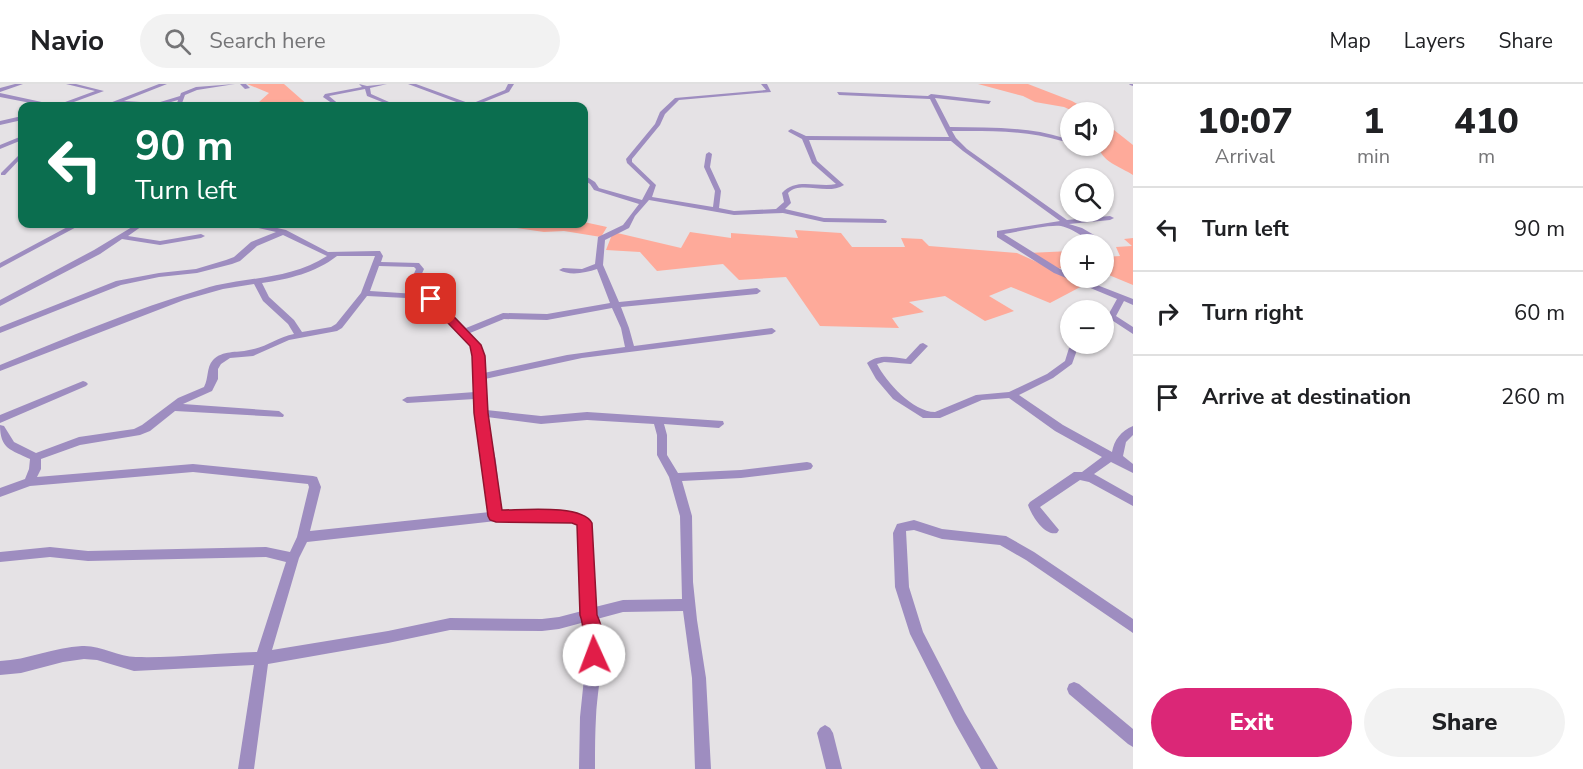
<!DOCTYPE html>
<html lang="en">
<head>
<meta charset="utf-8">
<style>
  :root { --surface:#fff; --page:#f2f2f2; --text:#202124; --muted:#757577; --line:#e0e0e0; --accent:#db2777 }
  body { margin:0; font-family:"Nunito Sans",sans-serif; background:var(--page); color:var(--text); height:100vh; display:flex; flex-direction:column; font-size:22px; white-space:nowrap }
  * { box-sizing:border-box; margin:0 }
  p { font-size:20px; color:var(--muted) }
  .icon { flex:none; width:33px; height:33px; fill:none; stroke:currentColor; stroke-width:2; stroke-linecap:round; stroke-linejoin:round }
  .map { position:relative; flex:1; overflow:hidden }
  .details { display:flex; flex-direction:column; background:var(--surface); width:450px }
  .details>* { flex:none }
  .guide { position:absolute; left:18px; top:18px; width:570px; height:126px; border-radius:12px; box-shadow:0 2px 4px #0004; background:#0b6e4f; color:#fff; overflow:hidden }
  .controls { position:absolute; left:1060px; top:18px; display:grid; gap:12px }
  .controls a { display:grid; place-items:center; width:54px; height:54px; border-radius:50%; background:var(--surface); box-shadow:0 2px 4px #0004; font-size:30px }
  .pin { position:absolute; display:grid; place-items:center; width:51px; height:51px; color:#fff; margin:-26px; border-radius:12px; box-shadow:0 3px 9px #0006 }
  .me { position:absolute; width:66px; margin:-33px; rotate:358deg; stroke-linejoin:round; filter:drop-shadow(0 0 4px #0008) }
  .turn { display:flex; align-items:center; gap:21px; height:126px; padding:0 18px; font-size:27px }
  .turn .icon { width:78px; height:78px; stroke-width:2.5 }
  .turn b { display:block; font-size:42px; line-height:51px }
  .eta { display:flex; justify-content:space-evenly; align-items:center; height:102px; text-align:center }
  .eta b { font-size:36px; font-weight:800; line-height:42px }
  .button { display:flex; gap:12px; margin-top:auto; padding:12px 18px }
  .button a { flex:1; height:69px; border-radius:36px; background:var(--accent); color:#fff; font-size:24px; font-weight:800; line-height:69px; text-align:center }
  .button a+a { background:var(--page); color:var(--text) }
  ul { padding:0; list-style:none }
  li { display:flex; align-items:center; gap:18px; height:84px; padding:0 18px; border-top:2px solid var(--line) }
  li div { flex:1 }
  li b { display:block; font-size:22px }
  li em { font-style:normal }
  header { display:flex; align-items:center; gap:36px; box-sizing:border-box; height:84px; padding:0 30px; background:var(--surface); border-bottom:2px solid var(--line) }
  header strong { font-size:28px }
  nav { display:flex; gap:33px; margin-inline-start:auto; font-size:21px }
  .search { width:420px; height:54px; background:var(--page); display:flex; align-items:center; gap:15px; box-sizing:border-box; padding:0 21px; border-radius:33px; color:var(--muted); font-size:22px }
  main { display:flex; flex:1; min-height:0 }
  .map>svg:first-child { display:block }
</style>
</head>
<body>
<header>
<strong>Navio</strong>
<div class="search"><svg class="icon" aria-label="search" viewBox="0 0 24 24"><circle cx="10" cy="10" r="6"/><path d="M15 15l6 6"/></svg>Search here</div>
<nav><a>Map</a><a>Layers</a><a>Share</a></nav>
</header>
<main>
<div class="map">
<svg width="1133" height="685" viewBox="0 0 1133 685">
  <rect width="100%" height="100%" fill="#e5e2e5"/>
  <path fill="#feaa9a" d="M247,0H284L309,22H264L259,18L269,9Z
    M978,0H1028L1072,17L1091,28H1075L1064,23L1035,18L1023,12Z
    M1104,38L1133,61V91C1121,83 1100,77 1099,62H1104Z
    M584,138L607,143L601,153L564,147L544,148L495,141L446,140Z
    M795,146L841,149L852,163H905L901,154L922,155L929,162L1017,169L1086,200L1050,219L1011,203L989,212L1014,227L985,237L945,212L909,218L924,228L892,234L899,244L820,242L786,193L739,196L723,180L657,187L640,168L606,166L613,148L681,164L690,148L731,154V149L798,154Z
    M1133,154V201L1104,189V173L1120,172L1116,163L1132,162L1124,155Z
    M1071,167V182L1057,185L1028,169Z"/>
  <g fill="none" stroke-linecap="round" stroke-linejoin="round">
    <path fill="#9e8dc0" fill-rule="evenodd" d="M15,0H23L0,8V4Z
      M66,0H76L104,7L63,22H57V21L95,7Z
      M159,0H167L124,17L157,19L180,12L181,9L196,3L235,0L197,6L185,11L181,22H176L178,16L157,22L117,19L109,22H102Z
      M240,0H246L250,4L245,5Z
      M359,0L367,2L387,0L370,4L371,10L398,22H392L367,12L365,5L329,12L341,22H336L323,13L325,10L362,3Z
      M408,0H416L471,20L505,6L508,0H514L509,8L474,22H467Z
      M761,0H767L771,8L679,16L665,30L660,41L632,75V78L656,101L652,113L713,123L715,107L704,83L706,70L709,68L712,70L710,83L721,107L719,124L734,127L776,125L784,118L782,109C796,93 818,104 836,100L812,79L802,55L789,48L788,47L791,45L806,52L949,53L930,15L839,11L837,8L928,12L931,10L991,17L989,20L935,14L950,43C989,44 1027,42 1064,54L1065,55L1062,57C1025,46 989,47 952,47L956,54L967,65L1067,136L1110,132L1114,134L1110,136L1069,140L1082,144L1106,158L1107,160L1104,162V160C1089,160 1076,145 1061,142C1050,140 1017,148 1004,150L1060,185L1071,190V194H1079L1133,215V221L1124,217L1116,232L1133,243V250L1107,233L1117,215L1054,189L997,153V147L1060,137L963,67L951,57L809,56L817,77L844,101C827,112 801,96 788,109L791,119L785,125L824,134L883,135L887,137L886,139L824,138L783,129L734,131L649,116L635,132L629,144L605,156L603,181L619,218L757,204L761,207L757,210L621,223L629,244L634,262L772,244L776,247L772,250L582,274L485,295L486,326L541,332L587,328L723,337L724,340L719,344L664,340L667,351V371L678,389L741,386L807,378L811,379L813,382L811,385L807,386L741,394L682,397L692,432L693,498L697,536L706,594L711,685H695L692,594L683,527L623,528L597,535C608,559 597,605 596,633C595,650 595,668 595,685H579L580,633L588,556L585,538L559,545L542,547L450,546L388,559L268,580L254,685H238L254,581L134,587L97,576L84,575L63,578L21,589L0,591V577C28,576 54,563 82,562C101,561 118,573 136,573C176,574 217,569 257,568L286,478L266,473L88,477L50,473L0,478V468L50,463L88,467L266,463L290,468L297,453L309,403L308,400L193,388L30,402L0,413V404L25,395L29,385L30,375C11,366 0,365 0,341L4,342L14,358L36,369L79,353L134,345L142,341L178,314L204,303C209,294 206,284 213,276C223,266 236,269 249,266C265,264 278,253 294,250L288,240L263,217L254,200L223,205L184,216L0,287V281C67,254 134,225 203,205C244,192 289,197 327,172L283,151L257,162L240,177L232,180L197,189L159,193L121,201L0,249V243L116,197L159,189L196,185L226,176L234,173L251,158L276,148L250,142V140H260L286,146L328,168L377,167H380L383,172L381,178L419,179L424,185L417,201L425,210L431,211L466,244L503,229L547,230L610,219L597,185C585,189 570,192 559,186L563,184L582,185L595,180L598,153L623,141L639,120L594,106L590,100L584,96V91L595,98L599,104L642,116L650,101L627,79L626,75L655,40L660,28L675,14L766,6ZM337,172H375L361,209L336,240L331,243L302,248L294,236L269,213L262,199C289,195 315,189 337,172ZM379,182L414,183L416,185L409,201L416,210L370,207ZM367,212L426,215C441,230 468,249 473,270C477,282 475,296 475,308L407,313L402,316L407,319L475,315L476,329L484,377L490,428L310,447L321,403L317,393L313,392L193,380L37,393L41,385V375L80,361L140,351L150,347L175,327L283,333L284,331L279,327L183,320L212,307L218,295V285L221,280L230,274L253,272L289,256L337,247L342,244ZM612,224L621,244L625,263L567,271L484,289C484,272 481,262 470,249L504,235L547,236ZM487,333L541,340L587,336L654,340L657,351V371L669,393L680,432L682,515L623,516L595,523L592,445L586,433L572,428L501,427L496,377ZM496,437L572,438L577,439L580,445L582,527L559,533L542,535L450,534L388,547L272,566L299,474L307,458Z
      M1129,0H1133V2L1130,1Z
      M0,9L51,20L54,22H46L0,13Z
      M22,32V36L0,41V37Z
      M22,52V56L0,65V61Z
      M22,68V73L5,91H1V89Z
      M73,140H82L0,184V179Z
      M137,140H145L128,152L160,157L201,150L205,152L201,154L160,161L122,155L100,170L0,222V216L94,166Z
      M923,259L928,262L911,280L884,278L877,280C886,298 913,328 935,328L976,311L1009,308L1047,290L1065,277L1069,264H1075L1077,266L1072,280L1053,294L1019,311L1063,341L1112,368C1114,356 1121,347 1133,342V351L1126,358L1123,372L1133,380V389L1111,378L1094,390L1133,412V422L1089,398L1080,396L1040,423L1059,446L1057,449C1044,452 1032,432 1028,421L1030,418L1074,388H1082L1102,373L1055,347L1009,314L982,316L940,334H923L893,315L876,295L867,279C879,270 892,273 906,275L920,260Z
      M83,297L86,298L88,300L86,302L0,339V331Z
      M914,436L942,445L1006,452L1034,468L1133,535V549L1026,476L1000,461L942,455L914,446L906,447L909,503L923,548L965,629L998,685H981L955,639L910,550L895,503L893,449L897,440Z
      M1074,598L1079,600L1133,645V663L1128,660L1069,610L1067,605L1069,600Z
      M825,641L830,644L833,649L842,685H826L817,649L820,644Z"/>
  </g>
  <path fill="#e11d48" stroke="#92132f" stroke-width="1.5" d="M431,212L435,213L481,261L485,272L488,329L502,426C523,426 582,420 592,439L597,531C603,544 607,563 601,577L594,579L588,577C581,563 586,546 580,531L577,441L572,439L496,438L490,436L488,432L474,329L472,272L470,262L425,215Z"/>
</svg>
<div class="controls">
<a><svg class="icon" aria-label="sound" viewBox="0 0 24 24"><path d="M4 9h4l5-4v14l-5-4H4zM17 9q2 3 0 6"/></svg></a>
<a><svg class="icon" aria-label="search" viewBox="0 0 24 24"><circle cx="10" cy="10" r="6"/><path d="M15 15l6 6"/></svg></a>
<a>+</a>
<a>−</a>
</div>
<div class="pin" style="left:431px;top:215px;background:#d93025"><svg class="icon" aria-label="arrive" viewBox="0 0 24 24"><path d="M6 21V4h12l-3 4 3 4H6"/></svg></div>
<svg class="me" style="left:594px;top:571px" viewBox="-20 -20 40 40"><circle r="19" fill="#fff"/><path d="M0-13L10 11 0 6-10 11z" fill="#e11d48"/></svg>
<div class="guide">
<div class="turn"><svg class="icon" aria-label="left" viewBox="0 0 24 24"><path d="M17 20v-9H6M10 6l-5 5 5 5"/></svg><div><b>90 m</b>Turn left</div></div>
</div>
</div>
<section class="details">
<div class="eta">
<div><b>10:07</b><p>Arrival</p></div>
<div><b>1</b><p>min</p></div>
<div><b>410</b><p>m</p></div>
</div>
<ul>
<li><svg class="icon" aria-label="left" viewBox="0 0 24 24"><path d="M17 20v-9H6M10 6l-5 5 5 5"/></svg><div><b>Turn left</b></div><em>90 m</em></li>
<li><svg class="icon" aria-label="right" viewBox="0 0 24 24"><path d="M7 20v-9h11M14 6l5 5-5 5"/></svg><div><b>Turn right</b></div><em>60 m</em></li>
<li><svg class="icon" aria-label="arrive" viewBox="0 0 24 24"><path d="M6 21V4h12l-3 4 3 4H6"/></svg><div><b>Arrive at destination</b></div><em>260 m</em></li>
</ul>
<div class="button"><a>Exit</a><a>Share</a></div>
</section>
</main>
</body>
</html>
